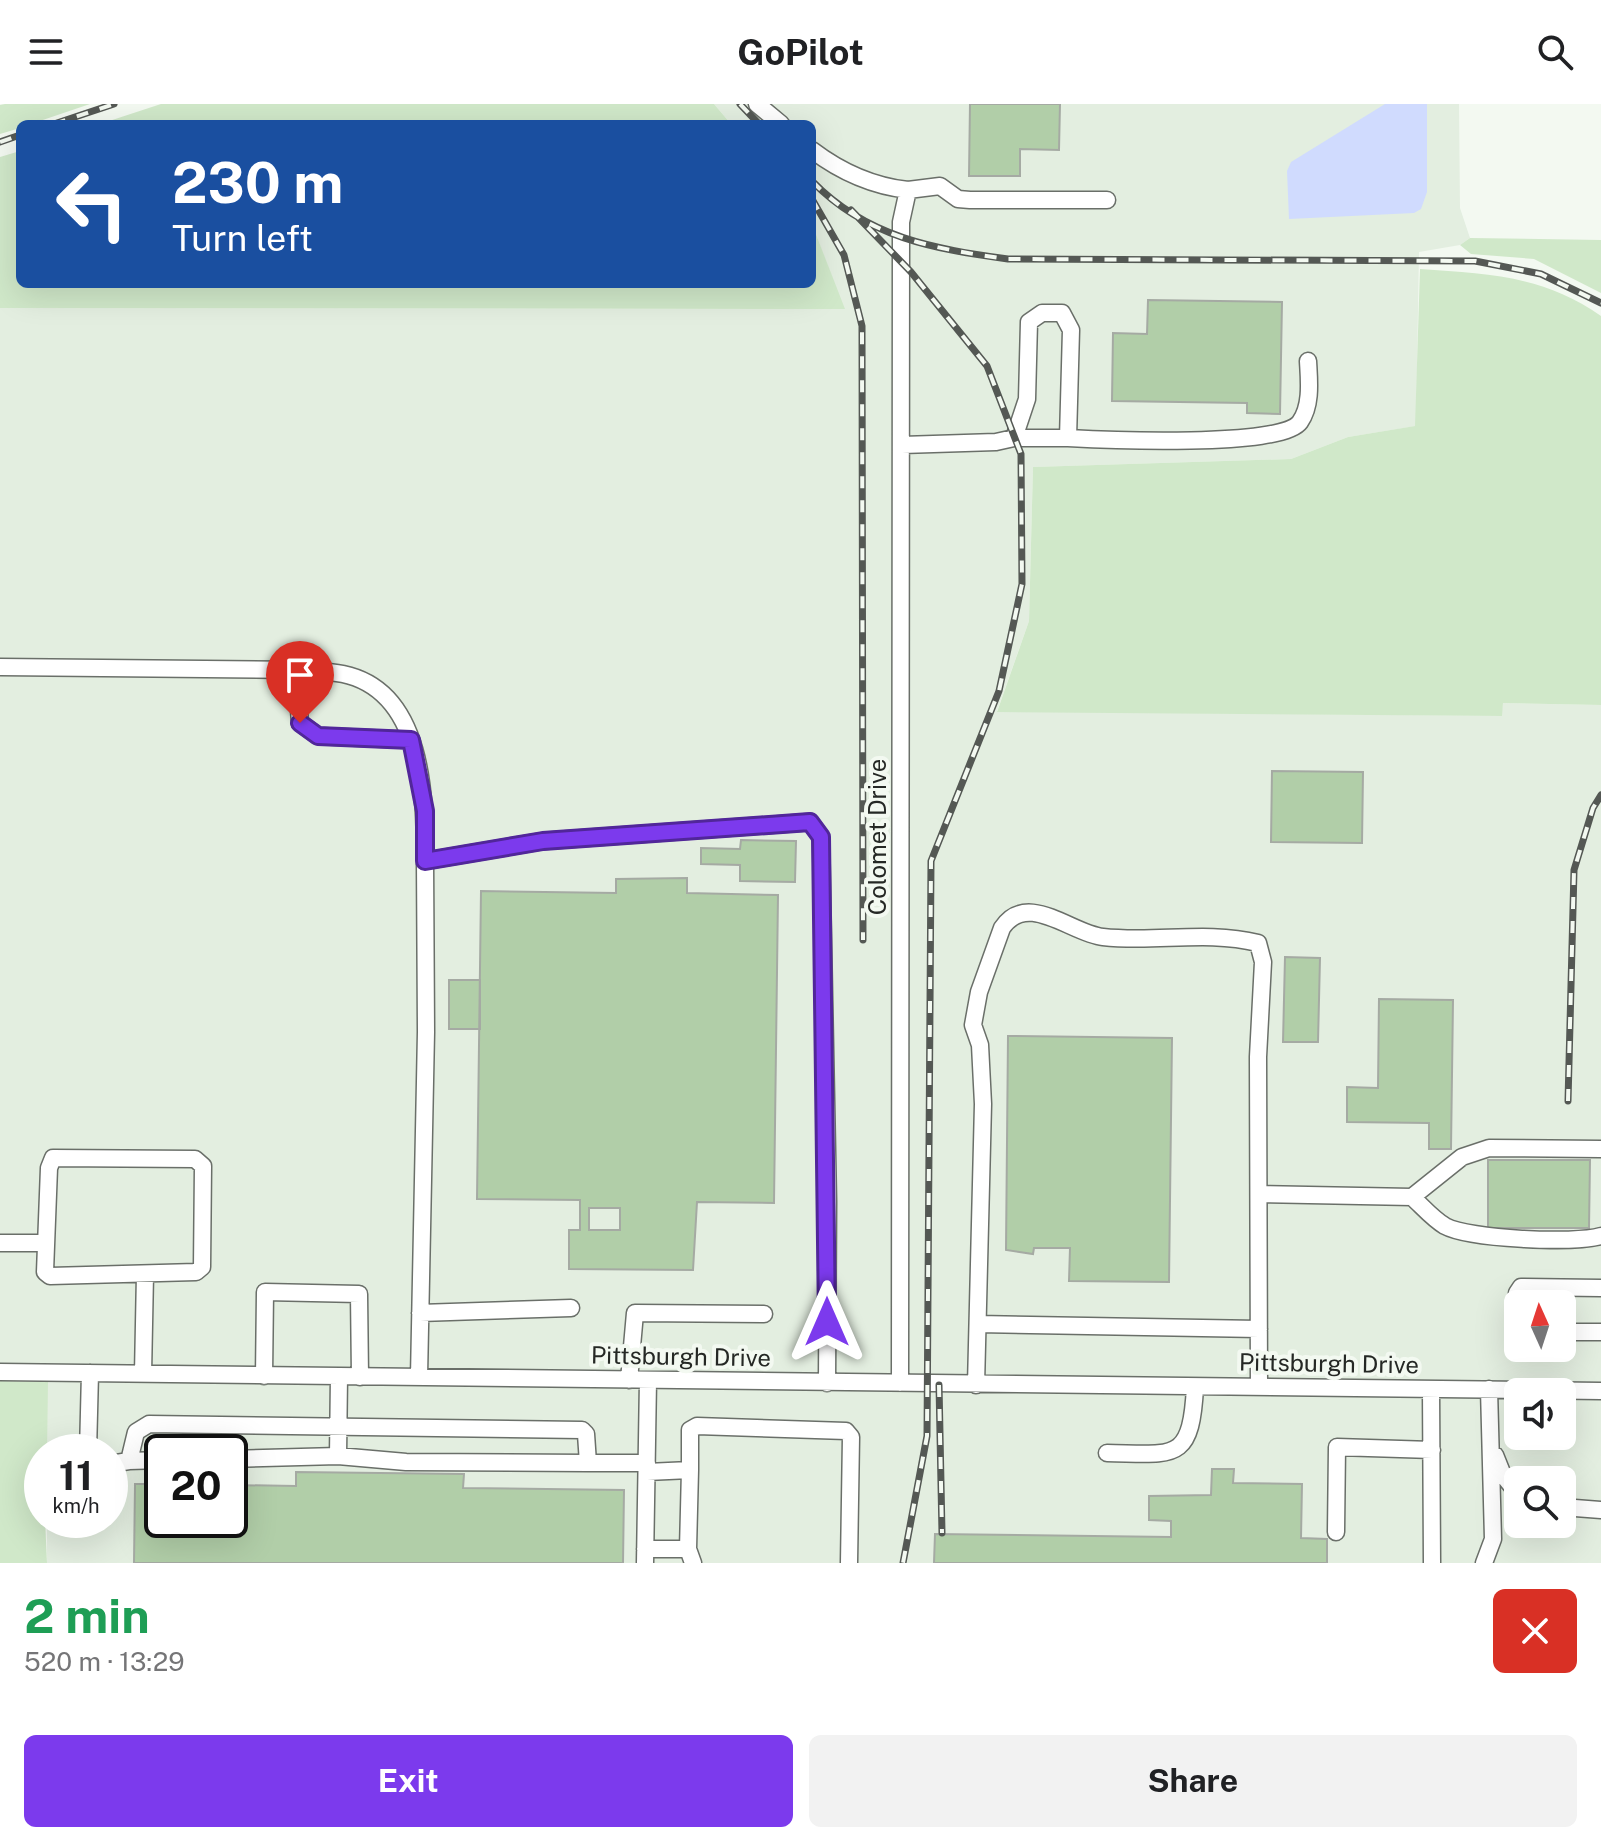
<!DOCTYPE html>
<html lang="en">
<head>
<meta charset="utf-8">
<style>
  :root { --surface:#fff; --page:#f2f2f2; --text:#202124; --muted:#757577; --accent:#7c3aed }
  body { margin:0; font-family:"Public Sans",sans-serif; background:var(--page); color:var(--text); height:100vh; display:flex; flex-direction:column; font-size:30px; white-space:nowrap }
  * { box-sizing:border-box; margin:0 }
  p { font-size:26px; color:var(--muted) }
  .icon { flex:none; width:44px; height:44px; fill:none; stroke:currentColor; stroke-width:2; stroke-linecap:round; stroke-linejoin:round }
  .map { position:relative; height:1459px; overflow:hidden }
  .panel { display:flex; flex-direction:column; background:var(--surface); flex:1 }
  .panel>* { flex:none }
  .top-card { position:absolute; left:16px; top:16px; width:800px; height:168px; border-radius:12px; box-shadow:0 8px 32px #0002; background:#1a4fa0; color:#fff; overflow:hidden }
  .needle { width:52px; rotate:357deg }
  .controls { position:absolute; left:1504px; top:1186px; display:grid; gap:16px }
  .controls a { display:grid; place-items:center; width:72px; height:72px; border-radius:12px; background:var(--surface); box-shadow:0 8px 32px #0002; font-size:40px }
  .speed { position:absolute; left:24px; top:1330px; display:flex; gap:16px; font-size:40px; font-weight:700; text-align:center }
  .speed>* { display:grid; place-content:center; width:104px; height:104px; border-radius:50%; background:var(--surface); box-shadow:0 8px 32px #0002; line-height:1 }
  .speed small { font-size:20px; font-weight:400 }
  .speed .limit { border:4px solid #111; border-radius:12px; background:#fff; color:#111 }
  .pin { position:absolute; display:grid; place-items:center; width:68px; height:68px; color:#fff; margin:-82px -34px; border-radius:50% 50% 50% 0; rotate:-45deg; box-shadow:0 0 8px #0007 }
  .pin .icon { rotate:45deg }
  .me { position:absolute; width:88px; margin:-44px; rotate:0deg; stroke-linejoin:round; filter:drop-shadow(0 0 6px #0008) }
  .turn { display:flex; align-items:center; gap:28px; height:168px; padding:0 24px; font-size:36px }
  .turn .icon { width:104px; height:104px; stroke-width:2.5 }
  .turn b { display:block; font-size:56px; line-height:68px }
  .round { display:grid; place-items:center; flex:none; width:84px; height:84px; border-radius:12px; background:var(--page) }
  .head { display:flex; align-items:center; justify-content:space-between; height:136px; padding:0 24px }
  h1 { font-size:48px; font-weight:700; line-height:60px; color:#1e9e55 }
  .button { display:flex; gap:16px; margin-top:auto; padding:16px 24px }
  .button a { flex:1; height:92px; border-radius:12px; background:var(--accent); color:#fff; font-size:32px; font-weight:700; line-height:92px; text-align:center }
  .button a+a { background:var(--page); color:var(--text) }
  header { display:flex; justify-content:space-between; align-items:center; height:104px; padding:0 24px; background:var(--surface); font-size:36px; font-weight:700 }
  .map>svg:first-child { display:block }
</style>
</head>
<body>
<header><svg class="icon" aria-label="menu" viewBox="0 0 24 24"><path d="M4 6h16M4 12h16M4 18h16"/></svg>GoPilot<svg class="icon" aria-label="search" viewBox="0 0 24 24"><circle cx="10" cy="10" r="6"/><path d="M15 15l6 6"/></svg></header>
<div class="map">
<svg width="1601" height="1459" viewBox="0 0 1601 1459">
  <rect width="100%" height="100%" fill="#f3f9f1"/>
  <path fill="#e3eee0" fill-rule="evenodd" d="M714,0H1459L1460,104L1470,134L1460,141L1419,148L1416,322L1348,333L1291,355L1033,363L1029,517L997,607L1501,612L1503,599L1601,601V1459H47V1416H110V1348H47V1261L0,1260V204L844,205L812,120V20H731ZM1518,1200H1562V1244H1518ZM1518,1288H1562V1332H1518ZM162,1348H230V1416H162ZM1518,1376H1562V1420H1518Z"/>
  <path fill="#d0e8c9" d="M5,0H90L31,20H20V24L0,30V1Z
    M161,0H714L731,20H100Z
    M20,47V180H812V120L845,205L0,204V53Z
    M1470,134L1601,136V189L1534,155L1471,150L1460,141Z
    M1420,165C1488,170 1543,171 1601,212V601L1503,599L1502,612L997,608L1029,517L1033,363L1291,355L1348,333L1415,322Z
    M0,1277L48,1278L47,1348H42L47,1459H0Z"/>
  <path fill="#d0dbfe" d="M1385,0H1427V88L1421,105L1414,109L1289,115L1287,67L1291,58Z"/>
  <path fill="#b1cea8" stroke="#a5aaa3" stroke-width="2" fill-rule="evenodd" d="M970,0H1060L1059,46L1020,45V72H969Z
    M1148,196L1282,198L1280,310L1247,309V299L1112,297L1113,229L1147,230Z
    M1272,667L1363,668L1362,739L1271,738Z
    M741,736L796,737L795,778L740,777V761L701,760V744L740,745Z
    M687,774V789L778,791L774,1099L697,1098L693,1166L569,1165V1126H580V1096L477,1095L481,787L616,789V775ZM589,1104H620V1126H589Z
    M1285,853L1320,854L1318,938H1283Z
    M449,876H480V925H449Z
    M1379,895L1453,896L1451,1045H1429V1019L1347,1018V983L1378,984Z
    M1008,932L1172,934L1169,1178L1069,1177L1070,1144H1034L1033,1150L1006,1146Z
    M1488,1056H1590L1589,1124H1488Z
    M1212,1365H1234L1233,1379L1302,1380L1301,1434L1327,1435V1459H934L935,1430L1171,1433V1417L1149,1416V1392L1211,1391Z
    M296,1368L464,1370L463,1384L624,1386L623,1459H134L135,1380H162V1416H230V1381L296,1382Z"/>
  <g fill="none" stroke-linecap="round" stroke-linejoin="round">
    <defs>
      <path id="minor" d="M757,0L781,20
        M812,46C841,68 872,82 908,86L901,118L900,1279
        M908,86L940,82L958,95L970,96H1107
        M1068,334C1104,336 1282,344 1300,318C1312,301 1309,276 1308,257
        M902,341L996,338L1014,334L1027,295L1029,218L1042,209H1062L1071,226L1068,334H1014
        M0,563L300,566C314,567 330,567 343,570C424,587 425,693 425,757
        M296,566L300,619L318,632L411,636
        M53,1054L195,1055L203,1062L202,1163L196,1168L50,1172L45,1168L49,1064Z
        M1259,1090L1412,1093L1462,1053L1489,1044L1601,1045
        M1412,1093C1422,1102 1433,1115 1445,1122C1469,1135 1574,1140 1601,1132
        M0,1139H45
        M420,1209L571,1204
        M978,1220L1259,1225
        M1518,1221L1517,1189L1521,1183L1601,1184
        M1562,1228H1601
        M0,1268L1601,1287
        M143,1270L145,1170
        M264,1272L265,1188L359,1190L360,1273
        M419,1273L426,928L425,757L543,737L810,718L821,733L828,1098L827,1279
        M629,1276L635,1209L764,1210
        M976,1281L983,1000L980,941L973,921L979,888L1002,824C1027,786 1072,830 1103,833C1155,839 1206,826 1258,839L1263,858L1258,953L1259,1283
        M1431,1285L1432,1459
        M88,1348L90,1269
        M1107,1349C1175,1350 1191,1359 1195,1283
        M1495,1351L1503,1371L1518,1390
        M338,1352L339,1272
        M230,1355L338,1352L406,1358L588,1359
        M129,1357L162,1356
        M110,1360L129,1357L136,1328L149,1320L582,1326L586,1330L588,1359H647
        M647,1368L690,1366V1326L697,1322L846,1327L851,1333L849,1459
        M1562,1403L1601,1406
        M1336,1428L1337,1343L1432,1346
        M645,1445H688L693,1459
        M688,1445L690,1366
        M645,1459L648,1276
        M1484,1459L1493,1435L1489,1285"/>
    </defs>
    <use href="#minor" stroke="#6a6f69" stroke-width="19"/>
    <use href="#minor" stroke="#fff" stroke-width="16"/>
    <defs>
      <path id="rail" d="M740,0L759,20
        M54,20L114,0
        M0,38L20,31
        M812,77C867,134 935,145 1008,155L1475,157L1541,170L1601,199
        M812,95L844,151L862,222L863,836
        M851,106L911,168L987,262L1021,350L1022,480L999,587L931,757L927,1332L903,1459
        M1568,997L1574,766L1593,704L1601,691
        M939,1281L942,1429"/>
    </defs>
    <use href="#rail" stroke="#545854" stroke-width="7"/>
    <use href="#rail" stroke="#f3f9f1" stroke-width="4" stroke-dasharray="12" stroke-linecap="butt"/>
  </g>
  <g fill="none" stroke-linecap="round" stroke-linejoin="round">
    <defs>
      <path id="route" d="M300,619L318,632L411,636L425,707V757L543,737L810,718L821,733L827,1218"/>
    </defs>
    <use href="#route" stroke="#51269a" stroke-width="20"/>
    <use href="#route" stroke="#7c3aed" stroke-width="14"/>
  </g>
  <g text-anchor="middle" stroke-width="8" stroke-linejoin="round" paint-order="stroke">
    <g font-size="24" fill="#252825" stroke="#f3f9f1">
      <text transform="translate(878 733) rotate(-90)" y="8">Colomet Drive</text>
      <text transform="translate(681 1253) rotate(1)" y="8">Pittsburgh Drive</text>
      <text transform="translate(1329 1260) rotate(1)" y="8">Pittsburgh Drive</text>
    </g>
  </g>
</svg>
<div class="controls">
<a><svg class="needle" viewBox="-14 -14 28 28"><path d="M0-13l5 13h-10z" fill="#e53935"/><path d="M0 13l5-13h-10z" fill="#757577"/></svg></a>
<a><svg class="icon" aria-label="sound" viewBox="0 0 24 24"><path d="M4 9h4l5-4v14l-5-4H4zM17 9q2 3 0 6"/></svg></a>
<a><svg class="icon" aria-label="search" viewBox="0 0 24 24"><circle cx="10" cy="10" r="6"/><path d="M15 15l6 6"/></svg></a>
</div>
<div class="speed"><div>11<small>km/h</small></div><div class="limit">20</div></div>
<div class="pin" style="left:300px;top:619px;background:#d93025"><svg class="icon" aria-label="arrive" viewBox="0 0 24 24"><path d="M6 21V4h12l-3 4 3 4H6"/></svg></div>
<svg class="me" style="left:827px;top:1218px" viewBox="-20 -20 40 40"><path d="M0-17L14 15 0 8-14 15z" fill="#7c3aed" stroke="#fff" stroke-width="4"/></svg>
<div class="top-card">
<div class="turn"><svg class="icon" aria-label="left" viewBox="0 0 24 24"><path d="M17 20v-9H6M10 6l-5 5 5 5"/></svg><div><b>230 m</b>Turn left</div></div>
</div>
</div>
<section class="panel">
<div class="head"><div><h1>2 min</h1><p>520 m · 13:29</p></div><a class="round" style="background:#d93025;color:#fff"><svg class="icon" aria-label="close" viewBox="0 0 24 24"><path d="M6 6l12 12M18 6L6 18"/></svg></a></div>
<div class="button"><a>Exit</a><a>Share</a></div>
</section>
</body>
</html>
